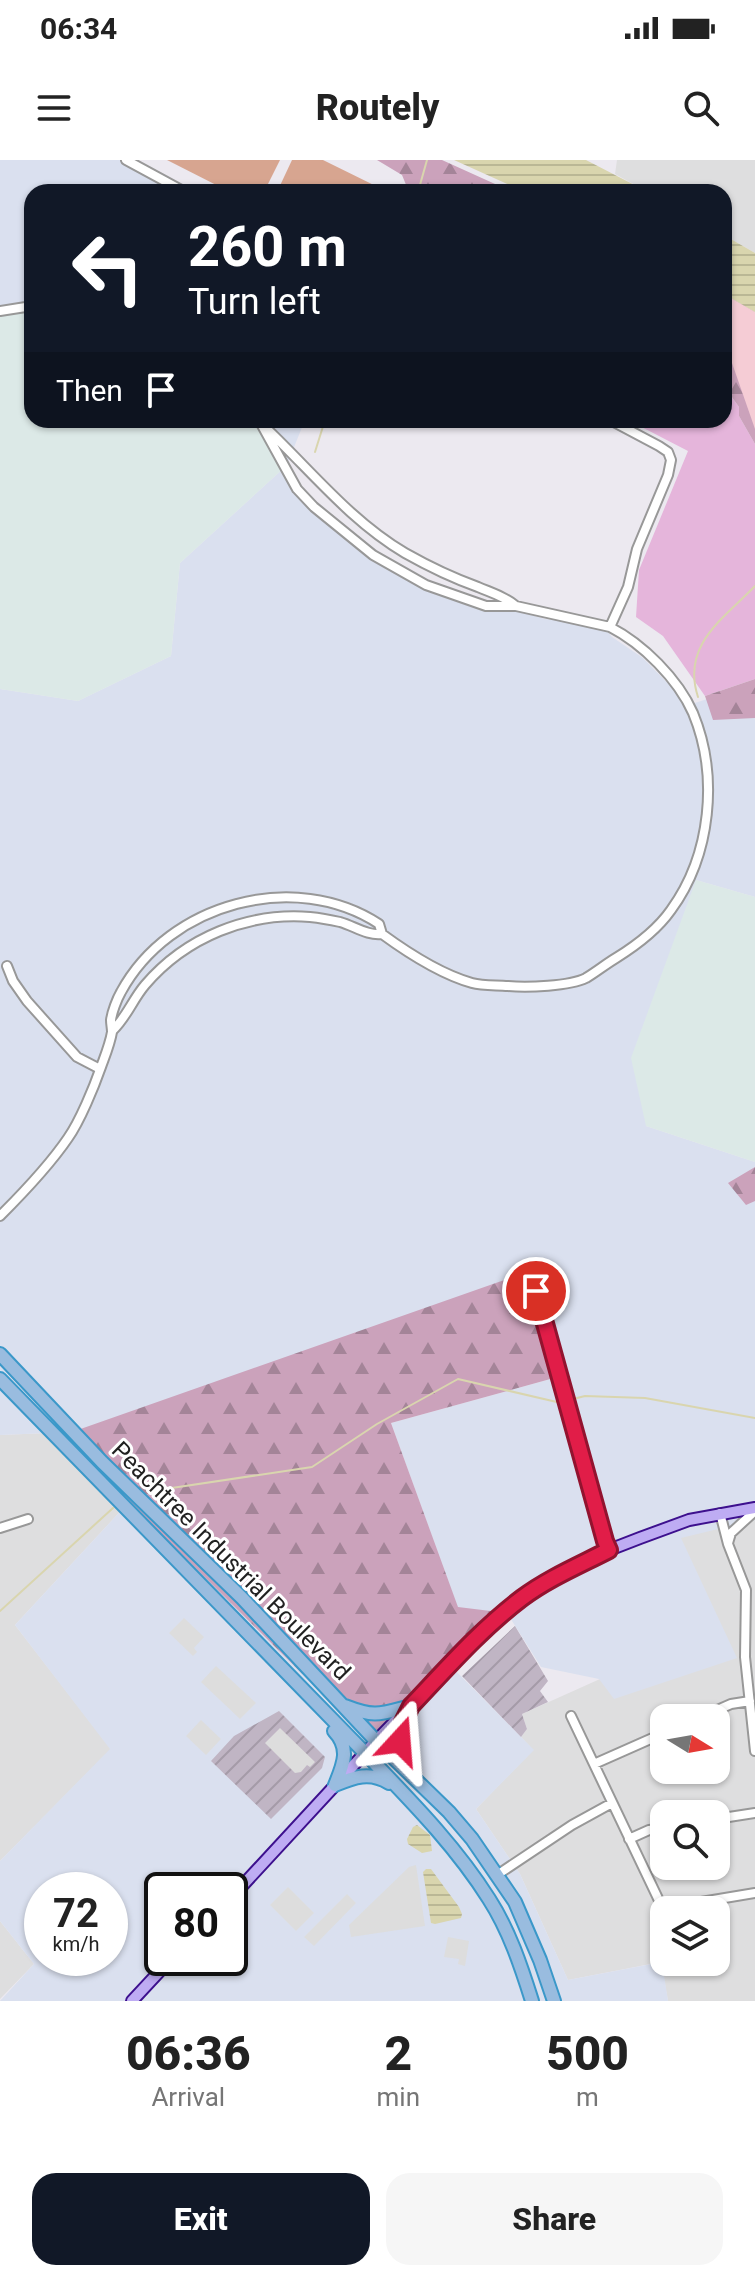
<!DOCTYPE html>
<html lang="en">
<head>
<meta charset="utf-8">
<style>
  :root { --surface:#fff; --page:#f6f6f6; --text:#222; --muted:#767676; --accent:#111827 }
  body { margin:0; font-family:Roboto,sans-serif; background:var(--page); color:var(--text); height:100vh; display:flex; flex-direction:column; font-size:30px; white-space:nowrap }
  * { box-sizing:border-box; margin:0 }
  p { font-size:26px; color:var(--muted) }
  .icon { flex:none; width:44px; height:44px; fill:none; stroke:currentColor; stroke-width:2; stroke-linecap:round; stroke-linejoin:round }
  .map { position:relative; height:1841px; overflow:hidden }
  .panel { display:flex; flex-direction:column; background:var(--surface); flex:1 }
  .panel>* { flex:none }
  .hud { position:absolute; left:24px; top:24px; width:708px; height:244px; border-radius:24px; box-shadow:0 2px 6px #0004; background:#111827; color:#fff; overflow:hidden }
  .needle { width:52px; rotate:101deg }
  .tools { position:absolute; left:650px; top:1544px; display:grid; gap:16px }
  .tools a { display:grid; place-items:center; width:80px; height:80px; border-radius:16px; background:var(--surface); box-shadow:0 2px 6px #0004; font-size:40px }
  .speed { position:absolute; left:24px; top:1712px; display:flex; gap:16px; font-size:40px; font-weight:700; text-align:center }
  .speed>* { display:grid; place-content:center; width:104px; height:104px; border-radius:50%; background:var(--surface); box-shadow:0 2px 6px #0004; line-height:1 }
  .speed small { font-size:20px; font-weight:400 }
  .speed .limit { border:4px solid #111; border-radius:12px; background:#fff; color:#111 }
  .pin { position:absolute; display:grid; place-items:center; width:68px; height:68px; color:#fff; margin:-34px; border:4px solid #fff; border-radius:50%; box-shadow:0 2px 8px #0007 }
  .me { position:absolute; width:88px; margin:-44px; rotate:19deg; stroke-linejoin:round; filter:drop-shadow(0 0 6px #0008) }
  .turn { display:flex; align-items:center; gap:28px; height:168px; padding:0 32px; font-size:36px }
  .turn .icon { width:104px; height:104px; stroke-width:2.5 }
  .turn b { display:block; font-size:56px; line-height:68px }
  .then { display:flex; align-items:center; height:76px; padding:0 32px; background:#0003; gap:16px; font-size:30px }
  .eta { display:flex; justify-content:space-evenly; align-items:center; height:136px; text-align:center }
  .eta b { font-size:48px; font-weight:800; line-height:56px }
  .primary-button { display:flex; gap:16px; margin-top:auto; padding:16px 32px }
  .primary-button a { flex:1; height:92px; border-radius:24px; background:var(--accent); color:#fff; font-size:32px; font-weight:800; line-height:92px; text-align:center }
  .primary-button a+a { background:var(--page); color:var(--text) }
  .status { display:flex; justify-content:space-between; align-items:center; height:56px; padding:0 40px; background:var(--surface); direction:ltr }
  .status svg { height:22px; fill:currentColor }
  header { display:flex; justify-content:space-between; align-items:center; height:104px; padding:0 32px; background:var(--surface); font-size:36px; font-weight:800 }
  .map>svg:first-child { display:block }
</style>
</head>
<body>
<div class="status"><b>06:34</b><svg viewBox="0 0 49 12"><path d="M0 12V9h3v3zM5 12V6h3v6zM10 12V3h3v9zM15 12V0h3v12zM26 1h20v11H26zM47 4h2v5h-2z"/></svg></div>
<header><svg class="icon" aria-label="menu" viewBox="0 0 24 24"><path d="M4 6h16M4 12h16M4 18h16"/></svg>Routely<svg class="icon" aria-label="search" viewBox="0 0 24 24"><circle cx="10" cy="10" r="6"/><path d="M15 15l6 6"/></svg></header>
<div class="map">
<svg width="755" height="1841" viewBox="0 0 755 1841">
  <defs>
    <pattern id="construction-furrows" width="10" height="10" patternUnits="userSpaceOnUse" patternTransform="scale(2)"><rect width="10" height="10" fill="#c0b5c4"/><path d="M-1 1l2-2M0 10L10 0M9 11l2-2" fill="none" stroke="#a59ba8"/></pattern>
    <pattern id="forest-firs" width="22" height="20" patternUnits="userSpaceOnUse" patternTransform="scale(2)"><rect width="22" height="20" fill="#cba2bb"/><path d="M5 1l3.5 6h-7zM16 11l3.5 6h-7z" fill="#a48498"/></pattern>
    <pattern id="water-rules" width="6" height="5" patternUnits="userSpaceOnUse" patternTransform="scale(2)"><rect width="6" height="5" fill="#d9d5ae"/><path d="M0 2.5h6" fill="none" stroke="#bab795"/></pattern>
  </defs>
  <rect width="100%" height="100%" fill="#ece9f0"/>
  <path fill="#dededf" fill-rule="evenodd" d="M617,0H755V93L724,75V32H648L615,14Z
    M72,1272L129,1342L15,1465L111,1589L0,1701V1275Z
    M755,1360V1841H668L661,1802L568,1820L520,1714L476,1649L533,1590L521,1577L527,1569L522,1554L600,1519L680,1377ZM664,1558H716V1610H664ZM664,1654H716V1706H664ZM664,1750H716V1802H664Z
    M0,1761L34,1804L0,1839Z"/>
  <path fill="#dae0ef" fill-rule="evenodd" d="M0,0H133L188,32H32V146L0,152Z
    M254,260H305L286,307L305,332L356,377L400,410L442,429L545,459L603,466L612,477L643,498L689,545L755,523V737L696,720L646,966L755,1002V1360L681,1378L737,1498L614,1539L599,1519L541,1507L507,1453L458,1448L391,1263L554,1218L72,1272L0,1275V529L78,541L171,496L180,403L285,307Z
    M129,1342L447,1502L534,1590L476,1649L520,1714L568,1820L662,1802L668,1841H0L34,1804L0,1761V1701L110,1589L15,1465ZM42,1730H110V1798H42ZM162,1730H230V1798H162Z"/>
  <path fill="#dce9e7" d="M32,146V260H254L285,307L180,403L171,496L78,541L0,529V152Z
    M696,720L755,737V1002L646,966L631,898Z"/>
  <path fill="url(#construction-furrows)" d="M515,1466L548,1521L540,1531L548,1542L522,1554L527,1569L521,1577L462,1516Z
    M279,1551L325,1597L322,1608L271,1659L211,1601L234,1576Z"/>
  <path fill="#e5b5db" d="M724,226L739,247V256L755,284V519L705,536L663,476L636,457L639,410L688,291L628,260H724Z"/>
  <path fill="url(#forest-firs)" d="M377,0H442L513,32H409L402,15Z
    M724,134L755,152V284L739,256V247L724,226Z
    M755,519V558L713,560L705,536Z
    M755,1007V1041L746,1045L728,1023Z
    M527,1112L554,1218L391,1263L458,1447L507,1453L372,1583L129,1342L72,1272Z"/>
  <path fill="#f5ccd5" d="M724,134L755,152V269L724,180Z"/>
  <path fill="#d7a590" d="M167,0H280L264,32H230Z
    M292,0H323L388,32H277Z"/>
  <path fill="#ddd" d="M184,1458L204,1477L194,1488L197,1492L193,1496L169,1473Z
    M216,1506L256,1543L240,1559L201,1522Z
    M201,1560L221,1579L206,1595L186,1576Z
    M280,1568L315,1602L310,1607L307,1605L301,1612L295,1613L265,1583Z
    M416,1705L425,1766L351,1777L349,1765L409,1707Z
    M288,1727L314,1753L296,1771L270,1745Z
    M347,1734L356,1743L314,1786L304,1777Z
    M448,1777L469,1781L465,1806L458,1804L459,1799L444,1797Z"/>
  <path fill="url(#water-rules)" d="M454,0H586L648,32H525Z
    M724,75L755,93V152L724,134Z
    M417,1665L430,1675L432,1691L422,1693L408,1684L407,1679L413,1667Z
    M426,1709H431L459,1747L462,1754L461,1758L435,1764L431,1763L423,1712Z"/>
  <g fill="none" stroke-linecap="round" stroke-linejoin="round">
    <path stroke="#d9d5ae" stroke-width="2" d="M418,32L427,0
      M315,292L325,260
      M698,537C681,485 723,459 755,426
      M573,1239L585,1236L645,1238L755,1258
      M165,1329L312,1307L377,1264L458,1219L561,1243
      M0,1451L113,1348"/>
    <defs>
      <path id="minor" d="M126,0L185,32
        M0,151L32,146
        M267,269C312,312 351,361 405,393C428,406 453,418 478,427C492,433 504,436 516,446
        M610,467L628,427L637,389L668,315L671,300L668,292L659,286L610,260
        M7,806L13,821L27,841L77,897L100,909
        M113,870C126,858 133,839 145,825C186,777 248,752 310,757C320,758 331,760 340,762C354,766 368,776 382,774C408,793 440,814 472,823C483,826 496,825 508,826C527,828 570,826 586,818C596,812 606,804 616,798C637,785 657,770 671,750C711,695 719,616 693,553C678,519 643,484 610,467L516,446H486L426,425L373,395L314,347L297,329L259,260
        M0,1056C24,1032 49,1006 68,978C80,961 94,927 101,907C105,896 110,884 112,872C112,868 111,864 111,860C112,852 117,839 121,832C169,743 295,709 379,764L382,774
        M536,1131L605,1381L609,1390
        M720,1353L728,1384L746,1430L745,1497L755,1591
        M0,1368L28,1359
        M728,1383L731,1373L755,1351
        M571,1556L664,1751
        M699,1558L731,1544L750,1541
        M594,1604L664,1573
        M716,1659L755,1653
        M629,1679L649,1670L664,1668
        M497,1715L572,1665L612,1643
        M671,1750L683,1745L755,1733"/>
      <path id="major" d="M230,1739L376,1581L483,1470L523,1437L549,1420L609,1390L640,1378L689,1360L755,1348
        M132,1841L172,1798"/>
      <path id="highway" d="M0,1194L102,1302L242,1438L376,1581L449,1652L472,1679L515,1742L540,1800L554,1841
        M0,1219L365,1593C409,1639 455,1685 489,1739C509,1770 521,1806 532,1841
        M345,1546C376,1558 380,1554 411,1546
        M334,1571C351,1589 343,1605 335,1625
        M410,1609C397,1587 400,1568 411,1546
        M335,1625C354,1617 370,1611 389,1623"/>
    </defs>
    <use href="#minor" stroke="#989898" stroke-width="12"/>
    <use href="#major" stroke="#3d108e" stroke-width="14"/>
    <use href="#highway" stroke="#3b98c9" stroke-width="16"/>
    <use href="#minor" stroke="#fff" stroke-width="8"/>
    <use href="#major" stroke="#beacf3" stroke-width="10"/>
    <use href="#highway" stroke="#99bcdf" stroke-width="12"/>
  </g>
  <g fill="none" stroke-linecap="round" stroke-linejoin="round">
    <defs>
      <path id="route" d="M400,1581L403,1562L411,1546C447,1508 481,1469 522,1438C549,1418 580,1405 609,1390L605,1381L536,1131"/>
    </defs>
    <use href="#route" stroke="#92132f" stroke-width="20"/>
    <use href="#route" stroke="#e11d48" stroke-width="14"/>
  </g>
  <g text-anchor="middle" stroke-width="6" stroke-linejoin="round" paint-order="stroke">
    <g font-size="24" fill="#212121" stroke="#fff">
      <text transform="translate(231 1401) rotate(45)" y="8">Peachtree Industrial Boulevard</text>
    </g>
  </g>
</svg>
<div class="tools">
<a><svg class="needle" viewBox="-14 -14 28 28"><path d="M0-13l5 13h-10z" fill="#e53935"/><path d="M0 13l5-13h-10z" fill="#767676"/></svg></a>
<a><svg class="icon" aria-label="search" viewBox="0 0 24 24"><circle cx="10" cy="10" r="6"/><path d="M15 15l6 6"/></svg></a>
<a><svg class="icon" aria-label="layers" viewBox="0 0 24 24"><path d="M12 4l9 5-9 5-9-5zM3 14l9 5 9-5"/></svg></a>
</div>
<div class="speed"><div>72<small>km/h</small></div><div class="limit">80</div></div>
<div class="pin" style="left:536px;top:1131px;background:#d93025"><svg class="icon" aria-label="arrive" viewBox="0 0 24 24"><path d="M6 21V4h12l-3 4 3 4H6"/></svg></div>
<svg class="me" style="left:400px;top:1581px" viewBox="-20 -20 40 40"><path d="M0-17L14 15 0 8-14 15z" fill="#e11d48" stroke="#fff" stroke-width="4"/></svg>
<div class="hud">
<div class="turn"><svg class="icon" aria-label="left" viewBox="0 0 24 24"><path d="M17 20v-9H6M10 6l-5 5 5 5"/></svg><div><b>260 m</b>Turn left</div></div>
<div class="then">Then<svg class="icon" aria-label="arrive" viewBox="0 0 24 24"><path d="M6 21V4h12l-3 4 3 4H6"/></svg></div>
</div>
</div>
<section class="panel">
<div class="eta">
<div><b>06:36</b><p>Arrival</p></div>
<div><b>2</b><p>min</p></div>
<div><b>500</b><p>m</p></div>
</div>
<div class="primary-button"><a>Exit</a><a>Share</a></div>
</section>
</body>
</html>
